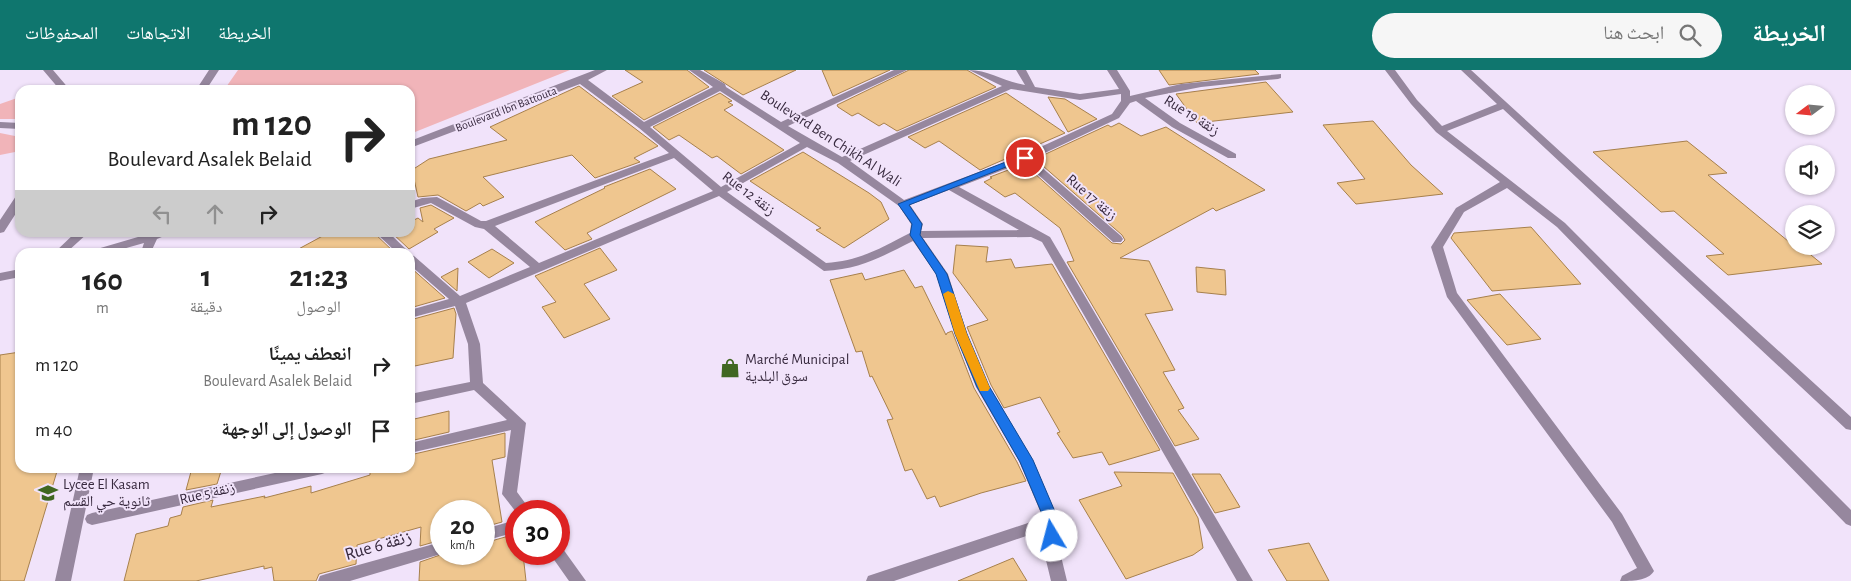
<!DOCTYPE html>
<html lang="ar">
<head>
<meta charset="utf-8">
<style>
  :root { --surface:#fff; --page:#f6f6f6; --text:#222; --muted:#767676; --accent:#0f766e }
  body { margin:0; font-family:"Alegreya Sans","Noto Naskh Arabic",sans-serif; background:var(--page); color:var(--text); direction:rtl; height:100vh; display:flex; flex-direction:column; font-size:19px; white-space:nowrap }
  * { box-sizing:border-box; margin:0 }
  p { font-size:16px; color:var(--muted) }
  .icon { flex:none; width:28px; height:28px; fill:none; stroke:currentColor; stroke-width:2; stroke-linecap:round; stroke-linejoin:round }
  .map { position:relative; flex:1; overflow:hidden; direction:ltr }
  .drawer { position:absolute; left:15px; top:178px; width:400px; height:225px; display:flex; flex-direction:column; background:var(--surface); border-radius:15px; box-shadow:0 1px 4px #0004; direction:rtl }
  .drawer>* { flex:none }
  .banner { position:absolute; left:15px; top:15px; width:400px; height:152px; border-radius:15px; box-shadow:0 1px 4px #0004; direction:rtl; background:#fff; color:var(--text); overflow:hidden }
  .needle { width:32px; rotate:254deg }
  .controls { position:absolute; left:1785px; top:15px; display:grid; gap:10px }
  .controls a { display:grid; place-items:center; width:50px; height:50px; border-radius:50%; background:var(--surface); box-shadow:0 1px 4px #0004; font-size:25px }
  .speed { position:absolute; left:430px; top:430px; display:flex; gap:10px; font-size:25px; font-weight:700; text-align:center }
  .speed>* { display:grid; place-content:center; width:65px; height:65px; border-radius:50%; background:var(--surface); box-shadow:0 1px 4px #0004; line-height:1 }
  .speed small { font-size:12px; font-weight:400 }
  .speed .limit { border:8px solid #d22; background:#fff; color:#111 }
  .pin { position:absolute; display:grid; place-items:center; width:42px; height:42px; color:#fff; margin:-21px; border:2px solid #fff; border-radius:50%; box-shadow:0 1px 5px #0007 }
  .me { position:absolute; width:55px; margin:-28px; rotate:352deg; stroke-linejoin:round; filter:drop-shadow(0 0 4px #0008) }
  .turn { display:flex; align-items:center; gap:18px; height:105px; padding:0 20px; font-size:22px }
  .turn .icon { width:65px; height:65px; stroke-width:2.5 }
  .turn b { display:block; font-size:35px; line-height:42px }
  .lanes { display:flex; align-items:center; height:48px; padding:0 20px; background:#0003; justify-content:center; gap:25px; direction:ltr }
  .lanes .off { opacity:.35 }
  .eta { display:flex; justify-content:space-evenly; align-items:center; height:85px; text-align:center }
  .eta b { font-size:30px; font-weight:700; line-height:35px }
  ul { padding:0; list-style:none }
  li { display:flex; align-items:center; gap:15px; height:65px; padding:0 20px }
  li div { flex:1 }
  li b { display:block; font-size:19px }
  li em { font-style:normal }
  header { display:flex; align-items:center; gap:30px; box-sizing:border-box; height:70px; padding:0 25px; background:var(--accent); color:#fff }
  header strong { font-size:24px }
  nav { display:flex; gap:28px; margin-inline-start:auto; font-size:18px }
  .search { width:350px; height:45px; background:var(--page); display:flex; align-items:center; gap:12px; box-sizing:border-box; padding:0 18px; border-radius:28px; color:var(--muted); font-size:19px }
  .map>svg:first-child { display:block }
</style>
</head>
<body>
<header>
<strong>الخريطة</strong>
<div class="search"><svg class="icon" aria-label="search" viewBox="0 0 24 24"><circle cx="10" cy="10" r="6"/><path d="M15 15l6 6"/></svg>ابحث هنا</div>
<nav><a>الخريطة</a><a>الاتجاهات</a><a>المحفوظات</a></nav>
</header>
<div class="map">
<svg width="1851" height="511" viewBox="0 0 1851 511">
  <rect width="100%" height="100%" fill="#f1e3fa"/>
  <path fill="#f1b4b9" d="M238,0H570L410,64V20H224Z
    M20,27V49H0V34Z
    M0,63L20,67V81L0,85Z"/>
  <path fill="#efc68f" stroke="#a7804c" d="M625,0H687L709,17L644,50L612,26L643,12Z
    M704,0H796L743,25Z
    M822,0H890L833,26Z
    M909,0H967L996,17L897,61L884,53L879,56L858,43L852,46L838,37L837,35Z
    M1159,0H1255L1259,4L1169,15Z
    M1266,12L1293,42L1197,53L1176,24Z
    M579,16L658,76L634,88L640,92L595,108L572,85L483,107L504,127L483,136L480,133L466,141L438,125L418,127L412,100L429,89L507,70L490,57Z
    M720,23L732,31L728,32L733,35L724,40L784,80L741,104L717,86L712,88L679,65L669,70L653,57Z
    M1006,23L1065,63L980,100L939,71L925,78L908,67Z
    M1048,27L1065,29L1097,49L1068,62Z
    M1373,51L1411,95L1443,124L1356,134L1337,113L1365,109L1323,55Z
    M1119,53L1141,66L1166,57L1265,120L1216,141L1213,138L1120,188L1149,191L1173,240L1145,244L1175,300L1163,302L1184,338L1178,340L1199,369L1175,376L1067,192L1074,191L1060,158L1015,123L1005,127L984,112L992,108L990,107L1024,94L1112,173L1121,174L1125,170L1122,165L1035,89L1108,55L1111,57Z
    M1687,71L1727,103L1708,105L1794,176H1800L1822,194L1728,205L1706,186L1724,184L1674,141L1661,142L1593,82Z
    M803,82L869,123L881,132L889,149L844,178L816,160L821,158L750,111Z
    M650,99L676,119L587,163L592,169L565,180L535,152L605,118L604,117Z
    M431,135L454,148L434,159L438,162L409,179L391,162H410V152L418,148L423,152L420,138Z
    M1531,157L1581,214L1492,221L1451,168L1454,163Z
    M330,162H373L394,182H293Z
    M956,175L988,177L986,192L1011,189L1015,198L1052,194L1160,380L1109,395L1102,382L1073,388L1057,363L1060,362L1040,327L1004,338L991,315L967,257L988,250L953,203Z
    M600,178L617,200L584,214L610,249L564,268L542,237L556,232L535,206Z
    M492,179L514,193L489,208L468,192Z
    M410,197L445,228L410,238Z
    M1196,197L1225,200L1226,225L1197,222Z
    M458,198L457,221L441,207Z
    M904,200L915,218L922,216L946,265L947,263L952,261L974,318L1017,392L1026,411L981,423L940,437L935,426L927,429L912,399L905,401L887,350L893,349L872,306L870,307L862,281L856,282L830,210L862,203L865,210Z
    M1500,224L1541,269L1507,275L1467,230Z
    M454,238L456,244L453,288L410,297V250Z
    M20,282V398H58L24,511H0V285Z
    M449,341V362L410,371V350Z
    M505,363V387L492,390L502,452L484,457V441H441V470L420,476L421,457L357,475L356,494L319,504L316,511H274L272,497L264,499V496L196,511H124L136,464L168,456L170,448L181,445L183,437L213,430L211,437L265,426L264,428L311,416V423L370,405V398H410V385Z
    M192,398H222L217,414L186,420Z
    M1114,402L1173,403L1198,448L1203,478L1193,485L1126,509L1079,430L1122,416Z
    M1192,404H1220L1240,437L1215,443Z
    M516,464V484H523L526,511H419L420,492L443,484H484V473Z
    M1309,473L1329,511H1287L1268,480Z
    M1013,488L1027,511H958Z"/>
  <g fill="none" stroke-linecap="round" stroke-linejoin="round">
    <path fill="#96879e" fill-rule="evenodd" d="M43,0H53L70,20H60Z
      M209,0H219L206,20H196Z
      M595,0H607L588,10L644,52L713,17L689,0H700L725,14L726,17L781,52L894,0H907L788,56L842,87L1002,16L969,0C989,0 1005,12 1025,15L1016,0H1026L1035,17L1080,24L1119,19L1107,0H1117L1130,21V26L1181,14L1281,4V8L1278,9L1201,17L1145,28L1180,53L1236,84V88H1228L1172,57L1136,31L1130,33L1119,48L1032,89L1121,166L1123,169L1121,172H1113L1024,92L959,117L1050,167L1253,511H1237L1042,172L1031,167L923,168L948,204L967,264L989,316L1033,390L1059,451L1060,482L1067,511H1051L1044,482V460L894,511H866L868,506L874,504L1043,448L1019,391L976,317L955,264L936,204L913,171C881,187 861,199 824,201L719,126L466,233L480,274L483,313L526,353L517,422L531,441L516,442L502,424L511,360L410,383V373L507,350L474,320L410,334V324L470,312L468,274L455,236L410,248V240L449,229L410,195V185L414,186L460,226L530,197L484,159L475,157L431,133L410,139V132L422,128L437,127L481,151H486L669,83L639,58L580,14L410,78V71ZM1011,19L1080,30L1121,24V31L1112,44L1021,86L904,130L850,91ZM720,21L800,73L721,117L650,57ZM807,77L838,93L899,136L911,154L910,163C881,178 859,191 826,193L727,122ZM674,88L713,121L539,193L495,156ZM949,120L1019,160L921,161L923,154L910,135Z
      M1385,0H1395L1417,30L1442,56L1497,34L1461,0H1471L1851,347V360L1846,359L1503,39L1447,61L1565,153L1851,440V456L1846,454L1557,157L1507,118L1464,142L1443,177L1457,223L1622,444L1654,501C1648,511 1632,511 1620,511L1622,506L1637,498L1612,452L1447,227L1431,177L1456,138L1500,112L1436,62L1411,34Z
      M0,52L20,53V59L0,58Z
      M20,125V137L4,162L0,163V150L16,126Z
      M76,162H89L67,182H55Z
      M155,162H174L157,169L151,182H141L144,173L112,182H95L97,179Z
      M375,162H388L409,182H396Z
      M20,199V207L0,211V203Z
      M80,398H94L71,511H55Z
      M298,398H329L327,402L322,404L92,455L87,453L85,449L87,445L92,443Z
      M516,450V462L484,471V459Z
      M441,472V484H443H441L350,511H318L320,506L326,504Z
      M559,478L563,479L586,511H569L550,484H559Z"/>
  </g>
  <path fill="#1a73e8" stroke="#114b97" d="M1021,86L1029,88L909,135L922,154L920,165L947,204L967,264L989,316L1033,390L1059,451L1057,471H1047L1045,451L1020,392L977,317L955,264L936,204L910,165L912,154L898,134Z"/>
  <path fill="#f59e0b" d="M948,221L954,224L967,264L990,318L988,321H980L955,264L943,224Z"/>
  <defs>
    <symbol id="shop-bare" viewBox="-9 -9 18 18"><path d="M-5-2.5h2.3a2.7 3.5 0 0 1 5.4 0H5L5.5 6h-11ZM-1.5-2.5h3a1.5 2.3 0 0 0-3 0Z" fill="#406721" stroke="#f1e3fa" stroke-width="2.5" paint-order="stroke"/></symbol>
    <symbol id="school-bare" viewBox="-9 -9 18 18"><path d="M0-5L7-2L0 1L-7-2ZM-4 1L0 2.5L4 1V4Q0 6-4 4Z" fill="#406721" stroke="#f1e3fa" stroke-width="2.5" paint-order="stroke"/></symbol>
  </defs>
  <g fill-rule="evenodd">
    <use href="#shop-bare" x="716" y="284" width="28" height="28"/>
    <use href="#school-bare" x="34" y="409" width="28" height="28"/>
  </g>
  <g text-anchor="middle" stroke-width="4" stroke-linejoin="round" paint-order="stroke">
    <g font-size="12" fill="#382a3f" stroke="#f1e3fa">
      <text transform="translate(506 39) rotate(-21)" y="4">Boulevard Ibn Battouta</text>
    </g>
    <g font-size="15" fill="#382a3f" stroke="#f1e3fa">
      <text transform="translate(1192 45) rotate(32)" y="5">Rue 19 زنقة</text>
      <text transform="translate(831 68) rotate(33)" y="5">Boulevard Ben Chikh Al Wali</text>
      <text transform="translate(749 123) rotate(37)" y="5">Rue 12 زنقة</text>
      <text transform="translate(1092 127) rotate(41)" y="5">Rue 17 زنقة</text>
      <text transform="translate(207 423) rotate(-13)" y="5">Rue 5 زنقة</text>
    </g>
    <g font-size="15" fill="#382a3f" stroke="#f1e3fa" text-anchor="start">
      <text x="745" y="294">Marché Municipal<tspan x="745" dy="17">سوق البلدية</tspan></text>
      <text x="63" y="419">Lycee El Kasam<tspan x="63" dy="17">ثانوية حي القسم</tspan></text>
    </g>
    <g font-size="18" fill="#382a3f" stroke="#f1e3fa">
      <text transform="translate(378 475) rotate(-16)" y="6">Rue 6 زنقة</text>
    </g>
  </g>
</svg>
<div class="controls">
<a><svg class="needle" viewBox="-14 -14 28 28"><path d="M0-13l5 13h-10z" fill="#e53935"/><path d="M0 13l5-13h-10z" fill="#767676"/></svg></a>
<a><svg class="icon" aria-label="sound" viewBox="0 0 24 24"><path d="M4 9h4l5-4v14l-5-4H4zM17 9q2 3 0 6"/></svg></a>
<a><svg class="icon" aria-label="layers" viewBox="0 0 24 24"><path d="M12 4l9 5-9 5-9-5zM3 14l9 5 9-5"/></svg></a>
</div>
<div class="speed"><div>20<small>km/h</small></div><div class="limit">30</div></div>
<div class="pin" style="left:1025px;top:88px;background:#d93025"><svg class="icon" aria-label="arrive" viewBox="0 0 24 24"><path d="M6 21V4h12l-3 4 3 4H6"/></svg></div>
<svg class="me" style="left:1052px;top:466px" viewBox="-20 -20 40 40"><circle r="19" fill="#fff"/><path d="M0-13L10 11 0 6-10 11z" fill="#1a73e8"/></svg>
<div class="banner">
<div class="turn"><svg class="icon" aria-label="right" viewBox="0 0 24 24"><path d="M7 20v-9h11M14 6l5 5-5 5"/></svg><div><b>120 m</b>Boulevard Asalek Belaid</div></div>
<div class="lanes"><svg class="icon off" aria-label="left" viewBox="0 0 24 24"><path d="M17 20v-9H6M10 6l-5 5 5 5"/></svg><svg class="icon off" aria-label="ahead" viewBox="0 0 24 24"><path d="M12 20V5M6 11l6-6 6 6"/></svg><svg class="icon" aria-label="right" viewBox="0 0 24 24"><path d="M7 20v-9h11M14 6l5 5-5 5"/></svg></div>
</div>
<section class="drawer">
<div class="eta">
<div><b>21:23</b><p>الوصول</p></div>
<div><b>1</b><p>دقيقة</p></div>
<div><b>160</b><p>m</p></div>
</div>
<ul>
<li><svg class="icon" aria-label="right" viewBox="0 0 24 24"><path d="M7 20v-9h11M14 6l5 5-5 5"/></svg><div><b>انعطف يمينًا</b><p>Boulevard Asalek Belaid</p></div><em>120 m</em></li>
<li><svg class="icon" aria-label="arrive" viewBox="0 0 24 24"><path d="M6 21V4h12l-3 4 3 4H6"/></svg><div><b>الوصول إلى الوجهة</b></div><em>40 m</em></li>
</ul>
</section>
</div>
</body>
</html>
